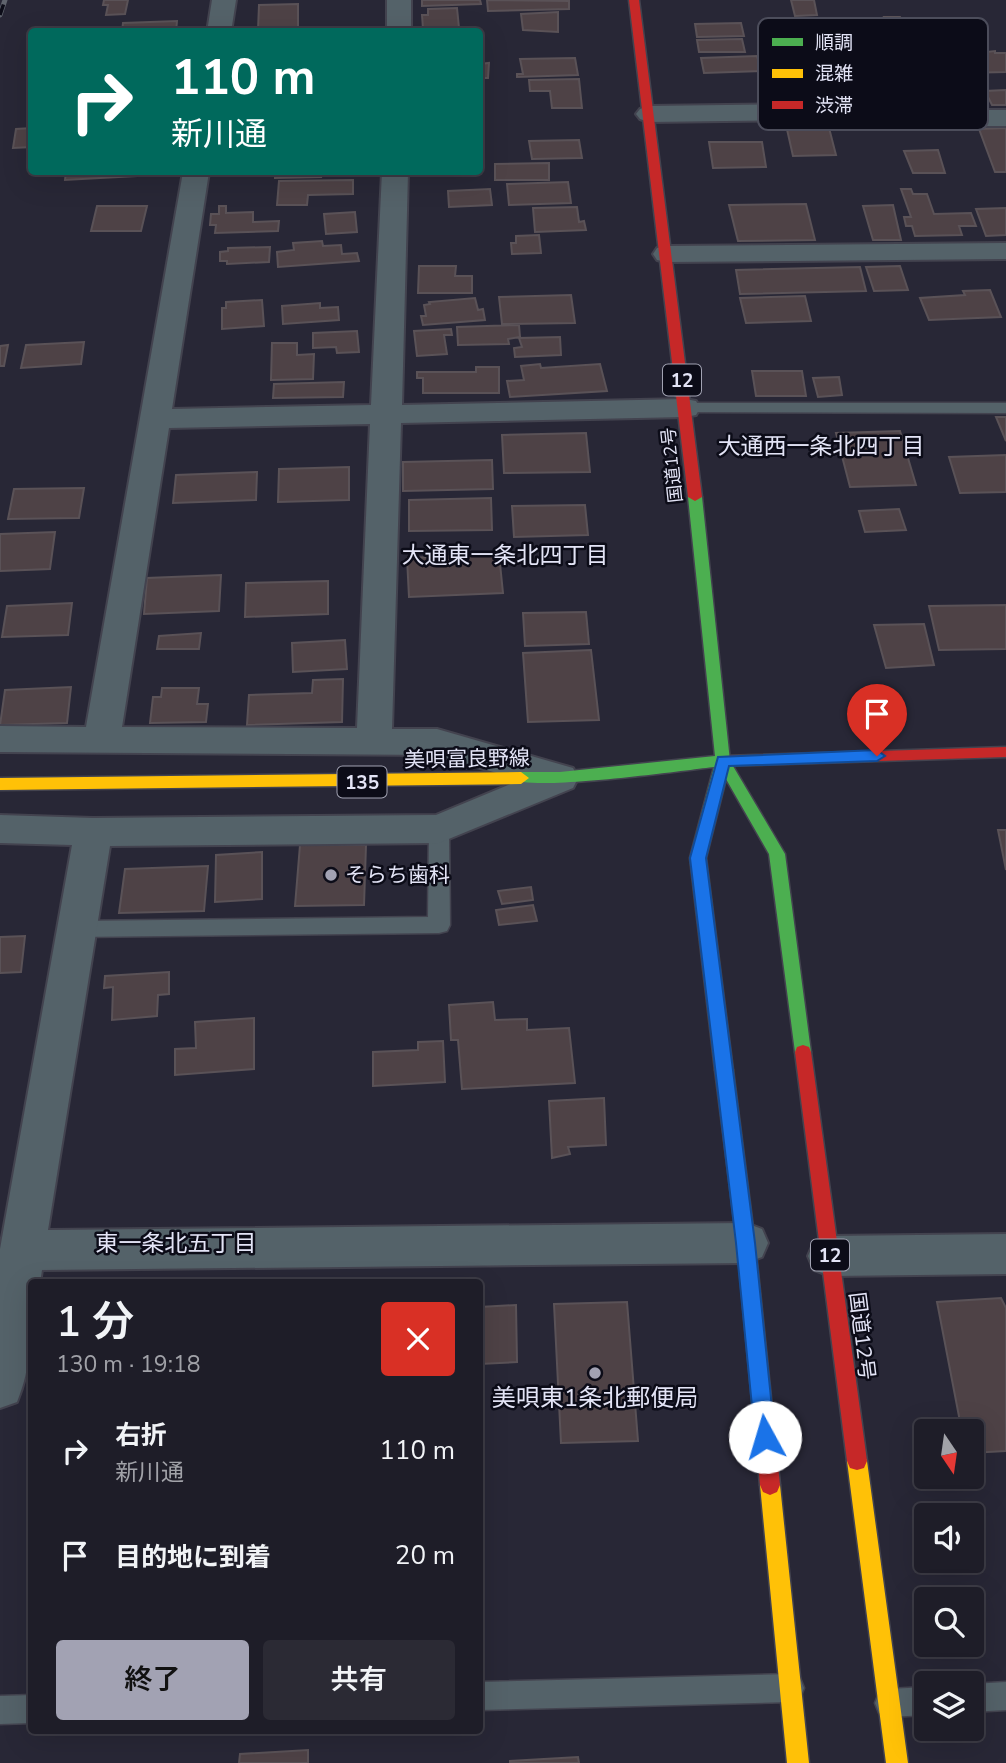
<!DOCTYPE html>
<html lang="ja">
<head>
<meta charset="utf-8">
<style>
  :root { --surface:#1e1d28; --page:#2b2a34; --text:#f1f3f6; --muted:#a1a2a8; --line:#3c3b45; --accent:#a2a2b3 }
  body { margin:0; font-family:"Nunito Sans","Noto Sans JP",sans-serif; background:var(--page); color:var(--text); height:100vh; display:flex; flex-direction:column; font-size:26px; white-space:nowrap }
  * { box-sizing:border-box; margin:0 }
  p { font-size:23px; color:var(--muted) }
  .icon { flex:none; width:38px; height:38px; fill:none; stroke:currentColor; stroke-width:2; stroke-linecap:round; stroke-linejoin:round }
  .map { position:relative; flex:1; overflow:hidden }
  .drawer { position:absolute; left:28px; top:1279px; width:455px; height:455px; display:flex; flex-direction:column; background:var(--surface); border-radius:7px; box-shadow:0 7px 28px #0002,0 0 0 2px var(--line) }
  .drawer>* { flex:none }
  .banner { position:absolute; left:28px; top:28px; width:455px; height:147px; border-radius:7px; box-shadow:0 7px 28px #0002,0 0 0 2px var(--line); background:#00695c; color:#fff; overflow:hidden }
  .needle { width:46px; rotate:167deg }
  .buttons { position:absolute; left:914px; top:1419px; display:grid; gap:14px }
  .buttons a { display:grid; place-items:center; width:70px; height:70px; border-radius:7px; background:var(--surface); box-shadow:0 7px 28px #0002,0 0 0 2px var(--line); font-size:35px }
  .pin { position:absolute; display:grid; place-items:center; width:60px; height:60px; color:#fff; margin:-72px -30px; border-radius:50% 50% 50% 0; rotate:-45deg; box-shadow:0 0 7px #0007 }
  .pin .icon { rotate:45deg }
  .me { position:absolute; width:77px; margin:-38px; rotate:354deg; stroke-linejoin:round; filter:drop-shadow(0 0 5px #0008) }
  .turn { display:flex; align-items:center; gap:24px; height:147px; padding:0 28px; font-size:32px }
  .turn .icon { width:91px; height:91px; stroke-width:2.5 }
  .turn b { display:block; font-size:49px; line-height:60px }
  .round { display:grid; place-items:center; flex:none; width:74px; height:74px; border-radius:7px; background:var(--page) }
  .overview { display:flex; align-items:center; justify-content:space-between; height:119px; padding:0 28px }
  h1 { font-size:42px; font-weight:600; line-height:52px }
  .cta { display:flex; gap:14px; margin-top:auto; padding:14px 28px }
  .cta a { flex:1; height:80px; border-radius:7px; background:var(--accent); color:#111; font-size:28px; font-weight:600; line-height:80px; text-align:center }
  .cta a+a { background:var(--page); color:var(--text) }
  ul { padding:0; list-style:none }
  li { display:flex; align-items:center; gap:21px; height:105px; padding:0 28px }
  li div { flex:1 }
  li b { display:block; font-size:26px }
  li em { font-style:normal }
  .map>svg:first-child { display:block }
</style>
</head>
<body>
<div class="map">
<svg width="1006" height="1763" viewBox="0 0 1006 1763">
  <rect width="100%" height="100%" fill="#282736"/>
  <path fill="#4e4246" stroke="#5a5257" stroke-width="2" d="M104,0H128L125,14L106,15L108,5H103Z
    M422,0H480L481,4L422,6Z
    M487,0L569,1V9L488,11Z
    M791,0H814L817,15L795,16Z
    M298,4V29L258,30L259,5Z
    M457,8L459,28L423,29L422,15H428V9Z
    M558,12V32L523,30L521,14Z
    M884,17H900L903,25L931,28L939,47L896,48Z
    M177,21L176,32H122L123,23Z
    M741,23L744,36L697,37L695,24Z
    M742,39L745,52H699L697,40Z
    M995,51V53H1006V72L964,73L957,55Z
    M757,56L761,71L704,73L701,58Z
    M575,58L578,75L517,77V74H523L520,59Z
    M489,63L488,78H480V64Z
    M579,79L582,108H552L550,91H530L529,80Z
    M1006,90V105H992L985,91Z
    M828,124L836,155L793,156L786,125Z
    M32,128V147L13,148L16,129Z
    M1006,128V172H995L979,129Z
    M579,140L582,158L532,159L529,141Z
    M709,142H762L766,167L713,168Z
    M938,150L945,173H913L904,151Z
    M549,163V180H495V164Z
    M66,172H155V175L65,180Z
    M275,172H320L321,177L275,178Z
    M420,172H458V175H420Z
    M353,180V194L308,195L307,205H277L279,181Z
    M568,182L571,203L509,205L507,184Z
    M490,189L492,205L449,207L448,191Z
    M901,189H911L913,194H927L934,214L971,213L976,226H959L962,235L915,236L912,226H906L904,217H911Z
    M806,204L815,240L738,241L729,205Z
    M893,205L901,240H873L863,206Z
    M97,206H147L141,231H91Z
    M219,206H226V213L253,212V222L279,221L278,231L215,233L216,225H210L211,214H219Z
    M577,207L579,222L584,221L586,230L535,232L533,208Z
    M1006,208V235L986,236L976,209Z
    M355,212L357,232L326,234L324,214Z
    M539,235L541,253L512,254L511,243H516V236Z
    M322,241L323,246L341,245L342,254L357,253L359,261L278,267L277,252L294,250L293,243Z
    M270,247L269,262L227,264V261H220V252L228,251V248Z
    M419,266H456L455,276H472V293H418Z
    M900,266L908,290L874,291L866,267Z
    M860,267L866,291L740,294L736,270Z
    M990,290L1001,317L929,320L920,298L965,295L963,291Z
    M571,295L575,323L502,324L499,297Z
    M805,296L811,321L746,323L740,298Z
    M475,298L478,310L483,309L485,320L423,325L421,316H426L424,305L430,304L429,302Z
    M262,300L264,326L222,329V308H226V302Z
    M320,303V308L338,307L339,320L283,324L282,306Z
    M519,325L520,337L508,339L509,344L458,345L457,327Z
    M451,329L452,335H444L447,354L417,356L414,331Z
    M357,331L359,352L337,353L336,347L313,348V333Z
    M560,337L561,355L515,357L514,348L522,347L519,338Z
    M84,342L81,364L21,368L26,345Z
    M272,343H297V355L314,354L313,379L271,380Z
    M8,345L4,366H0V346Z
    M540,364L541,368L600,364L607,391L510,397L507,381L524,380L521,366Z
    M476,367H499V393H423V378H417V372H476Z
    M752,371H802L806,396H756Z
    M839,377L842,395L818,397L813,378Z
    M344,382L343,397L273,398L274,384Z
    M996,417H1006V441Z
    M900,431L916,485L850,487L836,433Z
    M586,433L590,472L504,473L502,435Z
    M1006,455V492L960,493L949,457Z
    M492,460L493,489L403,491V462Z
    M349,467V500L278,502L279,469Z
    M257,472L256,500L173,503L176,475Z
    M84,488L79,518L8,519L14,489Z
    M491,498L492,530L409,531V500Z
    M585,505L588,535L514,537L512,506Z
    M899,509L906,530L865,532L859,511Z
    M55,532L50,569L0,571V534Z
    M499,554L503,593L409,597L407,558Z
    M221,575L219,611L144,614L147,578Z
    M328,581V614L245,617L246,583Z
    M72,603L68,635L2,637L7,606Z
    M1006,605V649L939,650L929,606Z
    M586,612L589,644L525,646L523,613Z
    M924,624L934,665L886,668L874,625Z
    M201,633L199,649H157L159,636Z
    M345,640L347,669L293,672L292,643Z
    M591,650L599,720L528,722L523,653Z
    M343,679L342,722L247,725L249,695L312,693L313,680Z
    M71,687L67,723L0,725L5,690Z
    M162,688H199L197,704H208L206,722L150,723L153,697H161Z
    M998,830H1006V870Z
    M300,845H366L364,905L295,906Z
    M262,852V899L215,902L216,855Z
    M208,866L204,911L119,913L125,869Z
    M531,887L533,900L502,904L498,891Z
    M533,905L537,921L499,925L496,910Z
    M25,936L21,972L0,973V937Z
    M169,972V994L158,995L157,1016L112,1020L113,987L104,988L105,976Z
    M493,1002L495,1020L527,1019V1030L569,1028L575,1083L462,1089L458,1040H451L449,1005Z
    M254,1018V1069L175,1075V1049L196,1048L195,1022Z
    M443,1041L445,1082L373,1086V1052L418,1050V1042Z
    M604,1098L606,1145L568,1147L570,1154L552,1158L549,1101Z
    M1001,1298L1006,1308V1451L971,1453V1432H962L937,1302Z
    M627,1302L638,1441L561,1443L554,1304Z
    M516,1305L517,1362L480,1364V1307Z
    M308,1750V1763H239L240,1754Z
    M578,1757L579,1763H510V1761Z"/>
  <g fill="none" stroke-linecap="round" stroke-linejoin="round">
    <defs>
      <path id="lane" d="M685,403H1006V413L679,412L677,408Z
        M439,821L446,824L449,829L450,925L447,931L439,933L76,937L68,935L65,929L68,923L76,921L428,917L429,829L432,824Z
        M790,1674L800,1678L804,1688L800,1698L790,1702L480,1710V1682Z
        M1006,1682V1710L971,1712V1684Z
        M926,1687V1715L889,1717L879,1713L875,1703L879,1693L889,1689Z
        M32,1695V1723L0,1724V1696Z"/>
      <path id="street" d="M212,0H236L231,32H207Z
        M387,0H411V32H387Z
        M943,102L975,110H1006V126H975L943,118L649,122L640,119L636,114L640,109L649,106Z
        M183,172H209L172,409L371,405L382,172H408L402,405L685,399L696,401L700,408L696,415L685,417L401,423L392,729H437L573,768L578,778L573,788L439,843L110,846L48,1230L746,1223L762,1229L768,1243L762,1257L746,1263L42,1270L40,1283H32C32,1323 33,1364 17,1402L0,1408V1249L72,845L0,843V815L93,818L436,815L520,780L437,755L0,752V726L86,727ZM370,424L357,728L122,727L169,428Z
        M1006,243V259L667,262L657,260L653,254L657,248L667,246Z
        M1006,1234V1274L830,1276L814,1270L808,1256L814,1242L830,1236Z"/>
      <path id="fast" d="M695,493L702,497L730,761L785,854L811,1052L809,1057L803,1059L797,1057L795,1052L769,854L726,779L706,858L733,1070L730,1075L724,1077L718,1075L715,1070L690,858L714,767C686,770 525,793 513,778L521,772H560L715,756L688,497Z"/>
      <path id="slow" d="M521,772L529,778L521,784L0,790V778Z
        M857,1452L864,1454L867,1461L908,1763H886L847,1461L850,1454Z
        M770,1475L777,1478L780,1485L809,1763H787L760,1485L763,1478Z"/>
      <path id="jam" d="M629,0H639L702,497L695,501L688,497Z
        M1006,747V757L723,766L716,761L723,756Z
        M803,1045L809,1047L811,1052L867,1461L864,1468L857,1470L850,1468L847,1461L795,1052L797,1047Z
        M724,1063L730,1065L733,1070L755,1243L780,1485L777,1492L770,1495L763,1492L760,1485L737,1243L715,1070L718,1065Z"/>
    </defs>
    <use href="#lane" stroke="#43434f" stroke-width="3"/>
    <use href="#street" stroke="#43434f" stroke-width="4"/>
    <use href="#fast" stroke="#43434f" stroke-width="3"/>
    <use href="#slow" stroke="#43434f" stroke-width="3"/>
    <use href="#jam" stroke="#43434f" stroke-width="3"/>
    <use href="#lane" fill="#546269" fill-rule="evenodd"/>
    <use href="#street" fill="#546269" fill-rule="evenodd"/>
    <use href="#fast" fill="#4caf50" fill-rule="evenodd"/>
    <use href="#slow" fill="#ffc107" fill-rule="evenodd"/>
    <use href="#jam" fill="#c62828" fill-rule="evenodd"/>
    <defs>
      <path id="rail" d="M0,15L5,0"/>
    </defs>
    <use href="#rail" stroke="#5f636d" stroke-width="5"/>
    <use href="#rail" stroke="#0c0c18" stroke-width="3.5" stroke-dasharray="11" stroke-linecap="butt"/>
  </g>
  <path fill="#1a73e8" stroke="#114b97" stroke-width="2" d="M877,750L885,756L877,761L729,766L706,858L755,1243L775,1437L772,1444L765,1447L758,1444L755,1437L736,1243L690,858L718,757Z"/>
  <g fill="#a2a2b3" stroke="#0c0c18" stroke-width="2.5">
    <circle cx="331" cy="875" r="7"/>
    <circle cx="595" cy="1373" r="7"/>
  </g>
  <g text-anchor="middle" stroke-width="5" stroke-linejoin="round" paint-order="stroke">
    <g font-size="18" fill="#e3e4f6" stroke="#0c0c18">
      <text transform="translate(672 465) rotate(-96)" y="6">国道12号</text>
    </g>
    <g fill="#0c0c18" stroke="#a2a3b3" stroke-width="2">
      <rect x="663" y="364.5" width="38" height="31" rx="5"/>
      <rect x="337.5" y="766.5" width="49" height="31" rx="5"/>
      <rect x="811" y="1239.5" width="38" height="31" rx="5"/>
    </g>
    <g font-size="19" font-weight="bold" fill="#e3e4f6">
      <text x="682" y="387">12</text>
      <text x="362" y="789">135</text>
      <text x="830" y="1262">12</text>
    </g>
    <g font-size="21" fill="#e3e4f6" stroke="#0c0c18">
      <text transform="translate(467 759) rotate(-1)" y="7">美唄富良野線</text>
      <text transform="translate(862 1336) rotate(83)" y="7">国道12号</text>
    </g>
    <g font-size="21" fill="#e3e4f6" stroke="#0c0c18" text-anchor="start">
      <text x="345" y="882">そらち歯科</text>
    </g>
    <g font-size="23" fill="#e3e4f6" stroke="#0c0c18">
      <text x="821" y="454">大通西一条北四丁目</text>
      <text x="505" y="563">大通東一条北四丁目</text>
      <text x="176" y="1251">東一条北五丁目</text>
    </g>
    <g font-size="24" fill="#e3e4f6" stroke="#0c0c18">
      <text x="595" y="1406">美唄東1条北郵便局</text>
    </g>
  </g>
  <rect x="758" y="18" width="230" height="112" rx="10" fill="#0c0c18" stroke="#4c4d5b" stroke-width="2"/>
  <rect x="772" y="38" width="31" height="8" fill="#4caf50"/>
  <rect x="772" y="69" width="31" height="9" fill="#ffc107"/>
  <rect x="772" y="101" width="31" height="8" fill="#c62828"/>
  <g font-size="19" fill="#e3e4f6">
    <text x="815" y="49">順調</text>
    <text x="815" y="80">混雑</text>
    <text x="815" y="112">渋滞</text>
  </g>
</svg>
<div class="buttons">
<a><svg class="needle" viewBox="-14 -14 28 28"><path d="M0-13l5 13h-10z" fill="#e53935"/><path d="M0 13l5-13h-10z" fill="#a1a2a8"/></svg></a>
<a><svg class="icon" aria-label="sound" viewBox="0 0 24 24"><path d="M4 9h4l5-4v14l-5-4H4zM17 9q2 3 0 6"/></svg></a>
<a><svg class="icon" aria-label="search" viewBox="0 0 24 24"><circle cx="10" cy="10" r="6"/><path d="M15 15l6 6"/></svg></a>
<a><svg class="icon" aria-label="layers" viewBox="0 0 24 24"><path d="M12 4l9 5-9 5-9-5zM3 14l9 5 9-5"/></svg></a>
</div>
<div class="pin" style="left:877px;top:756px;background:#d93025"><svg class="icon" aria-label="arrive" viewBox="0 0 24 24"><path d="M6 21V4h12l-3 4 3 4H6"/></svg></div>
<svg class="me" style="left:765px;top:1437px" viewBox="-20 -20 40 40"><circle r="19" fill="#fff"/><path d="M0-13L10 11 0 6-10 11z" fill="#1a73e8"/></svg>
<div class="banner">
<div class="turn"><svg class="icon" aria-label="right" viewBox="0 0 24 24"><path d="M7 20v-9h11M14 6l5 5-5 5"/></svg><div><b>110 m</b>新川通</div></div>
</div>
<section class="drawer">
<div class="overview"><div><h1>1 分</h1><p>130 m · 19:18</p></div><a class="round" style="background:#d93025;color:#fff"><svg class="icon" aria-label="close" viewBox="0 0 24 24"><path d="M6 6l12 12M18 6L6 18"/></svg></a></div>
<ul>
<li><svg class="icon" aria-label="right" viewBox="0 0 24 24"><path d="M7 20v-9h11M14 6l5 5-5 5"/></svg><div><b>右折</b><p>新川通</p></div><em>110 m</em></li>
<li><svg class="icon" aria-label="arrive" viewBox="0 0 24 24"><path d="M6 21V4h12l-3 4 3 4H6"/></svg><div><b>目的地に到着</b></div><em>20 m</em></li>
</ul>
<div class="cta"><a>終了</a><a>共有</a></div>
</section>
</div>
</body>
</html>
